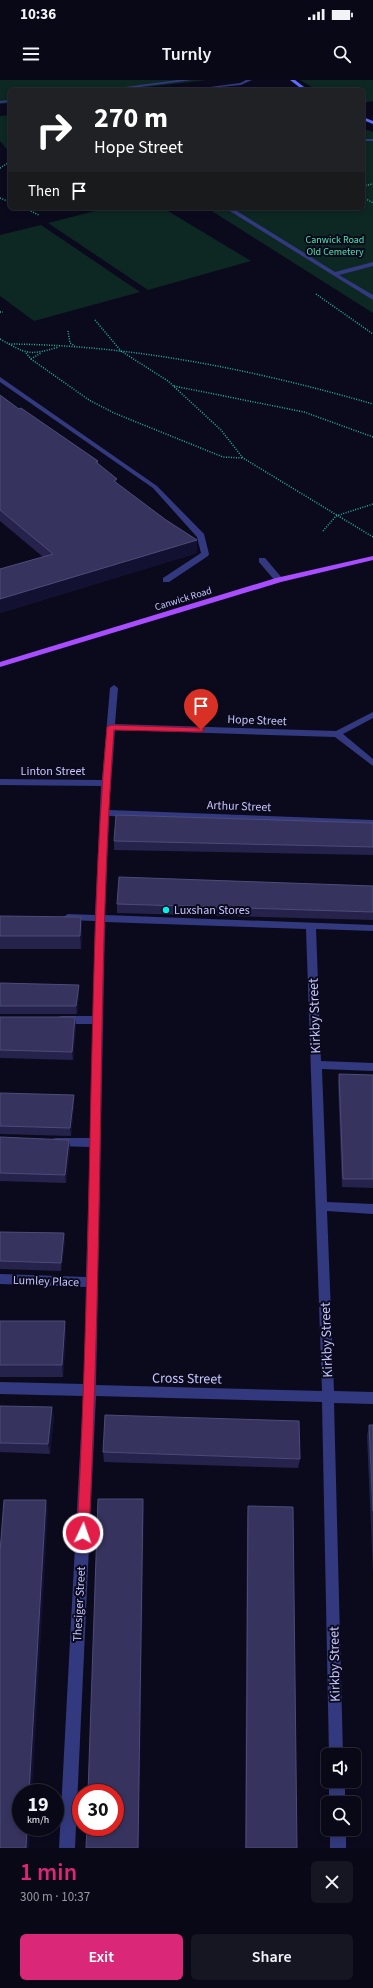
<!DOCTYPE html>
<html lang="en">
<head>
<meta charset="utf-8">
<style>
  :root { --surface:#080816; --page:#161623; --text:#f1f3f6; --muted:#989aa1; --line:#292935; --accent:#db2777 }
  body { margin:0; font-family:"Source Sans 3",sans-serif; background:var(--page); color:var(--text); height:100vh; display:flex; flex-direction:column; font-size:15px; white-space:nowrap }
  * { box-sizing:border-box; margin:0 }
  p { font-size:13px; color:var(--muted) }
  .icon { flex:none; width:22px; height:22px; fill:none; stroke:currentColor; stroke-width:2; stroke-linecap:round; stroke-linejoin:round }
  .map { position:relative; height:1768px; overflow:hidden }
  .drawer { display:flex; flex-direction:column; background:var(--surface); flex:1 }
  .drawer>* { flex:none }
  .top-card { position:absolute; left:8px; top:8px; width:357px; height:122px; border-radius:6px; box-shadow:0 2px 6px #0003,0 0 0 1px var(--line); background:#202124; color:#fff; overflow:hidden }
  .buttons { position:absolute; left:321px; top:1668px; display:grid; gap:8px }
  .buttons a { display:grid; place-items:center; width:40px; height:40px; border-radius:6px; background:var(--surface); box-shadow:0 2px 6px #0003,0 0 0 1px var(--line); font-size:20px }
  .speed { position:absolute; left:12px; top:1704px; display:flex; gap:8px; font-size:20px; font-weight:700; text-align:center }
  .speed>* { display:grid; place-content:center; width:52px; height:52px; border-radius:50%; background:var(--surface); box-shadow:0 2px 6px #0003,0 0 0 1px var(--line); line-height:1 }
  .speed small { font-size:10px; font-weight:400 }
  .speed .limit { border:6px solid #d22; background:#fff; color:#111 }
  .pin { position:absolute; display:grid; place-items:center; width:34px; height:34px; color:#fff; margin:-41px -17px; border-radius:50% 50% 50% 0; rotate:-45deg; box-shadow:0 0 4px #0007 }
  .pin .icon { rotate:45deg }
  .me { position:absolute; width:44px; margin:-22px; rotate:3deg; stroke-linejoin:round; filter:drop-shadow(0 0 3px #0008) }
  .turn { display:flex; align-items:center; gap:14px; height:84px; padding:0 20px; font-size:18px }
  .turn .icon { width:52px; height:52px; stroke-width:2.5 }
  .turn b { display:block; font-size:28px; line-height:34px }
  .then { display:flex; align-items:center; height:38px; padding:0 20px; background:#0003; gap:8px; font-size:15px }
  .round { display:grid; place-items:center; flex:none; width:42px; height:42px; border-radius:6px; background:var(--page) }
  .head { display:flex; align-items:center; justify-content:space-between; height:68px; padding:0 20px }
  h1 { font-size:24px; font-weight:600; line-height:30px; color:var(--accent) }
  .primary-button { display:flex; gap:8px; margin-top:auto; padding:8px 20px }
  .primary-button a { flex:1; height:46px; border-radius:6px; background:var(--accent); color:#fff; font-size:16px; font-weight:600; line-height:46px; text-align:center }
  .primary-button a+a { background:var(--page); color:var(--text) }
  .status { display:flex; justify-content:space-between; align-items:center; height:28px; padding:0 20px; background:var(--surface); direction:ltr }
  .status svg { height:11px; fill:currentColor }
  header { display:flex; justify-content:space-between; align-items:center; height:52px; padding:0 20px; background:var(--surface); font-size:18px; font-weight:600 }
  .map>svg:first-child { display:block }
</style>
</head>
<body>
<div class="status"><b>10:36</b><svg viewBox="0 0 49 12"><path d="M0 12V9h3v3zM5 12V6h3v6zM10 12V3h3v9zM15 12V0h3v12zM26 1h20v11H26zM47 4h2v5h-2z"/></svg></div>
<header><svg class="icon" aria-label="menu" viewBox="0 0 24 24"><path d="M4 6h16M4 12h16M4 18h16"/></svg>Turnly<svg class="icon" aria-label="search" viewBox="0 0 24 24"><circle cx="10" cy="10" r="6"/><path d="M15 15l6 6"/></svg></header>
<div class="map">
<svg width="373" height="1768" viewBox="0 0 373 1768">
  <rect width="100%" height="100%" fill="#0b0a1d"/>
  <path fill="#0d2723" d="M0,0H207L122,10H10V23L0,24Z
    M300,0H373V21L363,23V10H317Z
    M10,35V73L0,61V36Z
    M368,50L373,52V233L207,128H363V51Z
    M107,128H163L251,181L148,210L48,143Z
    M41,145L140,212L34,241L0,216V155Z"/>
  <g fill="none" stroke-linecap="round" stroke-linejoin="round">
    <path stroke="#27b299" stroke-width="1.5" stroke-dasharray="1 1.5" stroke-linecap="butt" d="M0,88L10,82
      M363,106L373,104
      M363,117L373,123
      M0,118L10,122
      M24,128L39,135
      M316,214L373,254
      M0,232H3
      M95,240L121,271L168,301L221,350L243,378L373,457
      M68,251L70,263L75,266
      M0,259C27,274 28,276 59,267
      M9,264C133,265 255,290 373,324
      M26,273L31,279L89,320L114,333L223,377L243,378
      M31,279L41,273
      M174,306L304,332L373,357
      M323,451L336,436L373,424"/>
    <path fill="#33397e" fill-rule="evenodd" d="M246,0H252L241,5L188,10L240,3Z
      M363,59H373V61H363Z
      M225,128H232L335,192L373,182V186L339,195L373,215V220Z
      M0,297L157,406L204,454L209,474L208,476L169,502H163V498L201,473L197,457L153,408L0,302Z
      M259,478H265L282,498V502H276L259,482Z"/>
    <path fill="#33397e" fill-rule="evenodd" d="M178,0H192L116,10H102Z
      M10,20V22L0,23V21Z
      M114,605L118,608L115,644L336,651L373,632V638L343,654L373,679V686L335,657L115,650L109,730L373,740V746L109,736L105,835L373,845V851L316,849L321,981L373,983V991L322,989L327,1122L373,1124V1134L327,1131L334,1311L373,1312V1324L334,1323L343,1675H329L322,1322L96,1316L75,1768H59L83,1316L0,1314V1302L84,1304L86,1207L0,1204V1194L86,1197L90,1067L56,1066L52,1065L50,1062L52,1059L56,1058H90L93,944H62L58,943L57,940L58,937L62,936H93L95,841L68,840L63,837L68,834L95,835L101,706L0,705V699L102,700L110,608ZM105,842L306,849L322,1311L96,1305Z
      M329,1701H345V1723H329Z
      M330,1749H346V1768H330Z"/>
    <path fill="#5d6cff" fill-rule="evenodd" d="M290,0H295L308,10H303Z
      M363,37L373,41V44L363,40Z"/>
    <path fill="#a84dff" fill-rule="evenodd" d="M373,476V480L281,502L0,587V582L276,498Z"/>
  </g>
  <path fill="#25224c" d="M0,315L19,329L98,381V384L117,404L166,440L197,460V473L0,533V489L43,477L0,441Z
    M373,743V775L114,770V761Z
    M373,806V840L117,833V824Z
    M0,836L81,837L82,850L81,869H0Z
    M0,903L79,913L77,934H0Z
    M0,937L76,946L73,980L0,978Z
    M339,994L373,1001V1108L342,1107L338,1002Z
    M0,1013L74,1015V1024L71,1056L0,1054Z
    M0,1057L69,1060L70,1068L66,1103L0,1101Z
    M0,1152L64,1153L65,1161L61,1191L0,1189Z
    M0,1241L66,1253L63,1297H0Z
    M0,1326L54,1337L50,1374L0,1372Z
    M369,1345H373V1492L367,1356Z
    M103,1372L300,1379L298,1388L104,1382Z
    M248,1426L297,1768H245L247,1437Z"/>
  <path fill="#131131" d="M117,399L118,412L114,401Z
    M197,460V473L0,533V519Z
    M81,837L82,850L81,869L80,856Z
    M79,905V913L77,934L76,926Z
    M75,937L76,946L73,980L72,972Z
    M74,1015V1024L71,1056L70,1048Z
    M69,1060L70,1068L66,1103L65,1095Z
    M64,1153L65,1161L61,1191V1183Z
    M65,1241L66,1253L63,1297L62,1285Z
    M52,1327L54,1337L50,1374L48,1364Z
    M143,1419L144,1430L139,1768H138Z
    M46,1420L48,1430L32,1713H29Z
    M27,1747H30L29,1768H26Z"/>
  <path fill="#36345f" stroke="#4d4b78" d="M0,315L19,329L21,328L98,381L96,382L117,399L114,401L166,440L197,460L0,519V489L53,474L0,430Z
    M116,735L373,743V767L114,761Z
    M119,797L373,806V832L117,824Z
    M0,836L81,837L80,856H0Z
    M0,903L79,905L76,926H0Z
    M0,937H75L72,972L0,970Z
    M339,994L373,995V1099H343Z
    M0,1013L74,1015L70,1048L0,1046Z
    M0,1057L69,1060L65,1095L0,1093Z
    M0,1152L64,1153L61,1183L0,1181Z
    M0,1241H65L62,1285H0Z
    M0,1326L52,1327L48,1364L0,1363Z
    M105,1335L299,1341L300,1379L103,1372Z
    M369,1345H373V1431Z
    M98,1419H143L138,1768H86L87,1747H115V1713H88Z
    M4,1420H46L29,1713H21V1747H27L26,1768H0V1472Z
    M248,1426L293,1427L297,1768H246Z"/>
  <path fill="#e11d48" stroke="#92132f" d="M111,645L201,648L205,650L201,652L114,650C105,768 103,886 101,1005C99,1154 96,1304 89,1453L87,1457L83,1459L79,1457L77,1453C85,1304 88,1156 91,1008C94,887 96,767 107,647Z"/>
  <circle fill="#00f1ed" stroke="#0b0a1d" stroke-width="1.5" cx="166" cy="830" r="4"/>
  <g text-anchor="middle" stroke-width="4" stroke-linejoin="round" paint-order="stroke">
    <g font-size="10" fill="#4ee3ac" stroke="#0b0a1d">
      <text x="335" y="163">Canwick Road<tspan x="335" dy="12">Old Cemetery</tspan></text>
    </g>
    <g font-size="10" fill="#c6c6ff" stroke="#0b0a1d">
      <text transform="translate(183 518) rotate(-17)" y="4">Canwick Road</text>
    </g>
    <g font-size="12" fill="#c6c6ff" stroke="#0b0a1d">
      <text transform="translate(257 640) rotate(2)" y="4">Hope Street</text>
      <text x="53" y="695">Linton Street</text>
      <text transform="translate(239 726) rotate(2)" y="4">Arthur Street</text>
      <text transform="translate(46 1201) rotate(2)" y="4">Lumley Place</text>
      <text transform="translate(79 1524) rotate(-87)" y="4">Thesiger Street</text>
    </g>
    <g font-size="12" fill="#c6c6ff" stroke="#0b0a1d" text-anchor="start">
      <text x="174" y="834">Luxshan Stores</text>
    </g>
    <g font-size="14" fill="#c6c6ff" stroke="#0b0a1d">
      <text transform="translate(314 936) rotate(-92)" y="5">Kirkby Street</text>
      <text transform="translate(326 1260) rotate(-92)" y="5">Kirkby Street</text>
      <text transform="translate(187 1298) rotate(1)" y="5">Cross Street</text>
      <text transform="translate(334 1584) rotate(-91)" y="5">Kirkby Street</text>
    </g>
  </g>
</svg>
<div class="buttons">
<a><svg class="icon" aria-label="sound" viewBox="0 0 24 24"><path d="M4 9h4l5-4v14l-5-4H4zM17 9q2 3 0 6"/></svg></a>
<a><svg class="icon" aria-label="search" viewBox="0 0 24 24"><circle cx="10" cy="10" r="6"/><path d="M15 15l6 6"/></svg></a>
</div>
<div class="speed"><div>19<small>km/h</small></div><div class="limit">30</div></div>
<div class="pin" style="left:201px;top:650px;background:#d93025"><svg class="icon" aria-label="arrive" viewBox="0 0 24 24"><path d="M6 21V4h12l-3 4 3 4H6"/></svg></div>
<svg class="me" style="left:83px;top:1453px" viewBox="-20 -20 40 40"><circle r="17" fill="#e11d48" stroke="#fff" stroke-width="3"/><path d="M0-11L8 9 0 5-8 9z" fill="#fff"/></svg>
<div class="top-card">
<div class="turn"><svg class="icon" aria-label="right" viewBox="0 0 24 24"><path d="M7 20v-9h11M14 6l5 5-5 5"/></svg><div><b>270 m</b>Hope Street</div></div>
<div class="then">Then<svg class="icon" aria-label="arrive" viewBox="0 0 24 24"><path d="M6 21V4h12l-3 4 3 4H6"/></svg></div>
</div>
</div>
<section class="drawer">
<div class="head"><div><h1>1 min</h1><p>300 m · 10:37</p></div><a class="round"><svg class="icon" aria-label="close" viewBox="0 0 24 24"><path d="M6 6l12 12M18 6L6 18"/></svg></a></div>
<div class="primary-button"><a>Exit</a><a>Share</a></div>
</section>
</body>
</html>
